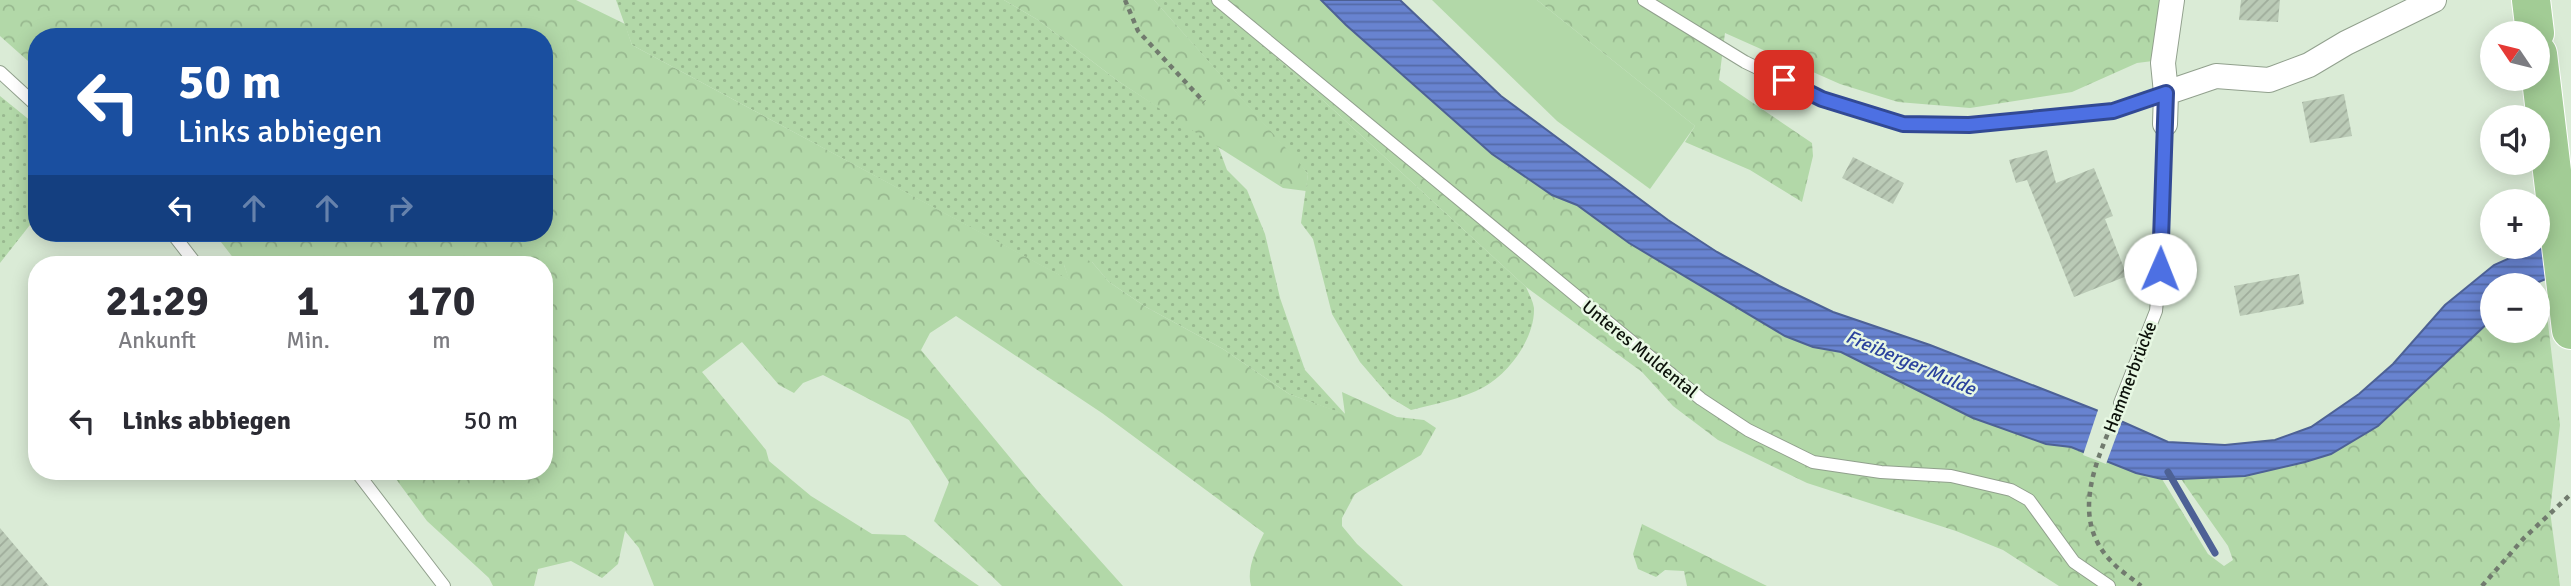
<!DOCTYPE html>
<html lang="de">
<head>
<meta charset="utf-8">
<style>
  :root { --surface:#fff; --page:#f7f7f7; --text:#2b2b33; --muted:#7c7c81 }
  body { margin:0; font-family:Signika,sans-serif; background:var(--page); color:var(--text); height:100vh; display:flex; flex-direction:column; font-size:26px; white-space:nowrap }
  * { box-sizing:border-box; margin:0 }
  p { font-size:23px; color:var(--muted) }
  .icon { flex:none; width:38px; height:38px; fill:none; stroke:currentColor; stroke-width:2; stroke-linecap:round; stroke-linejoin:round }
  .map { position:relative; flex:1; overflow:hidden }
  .panel { position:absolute; left:28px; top:256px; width:525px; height:224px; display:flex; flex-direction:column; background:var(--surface); border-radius:28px; box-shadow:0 4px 18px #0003 }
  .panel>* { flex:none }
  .hud { position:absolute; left:28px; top:28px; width:525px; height:214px; border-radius:28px; box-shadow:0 4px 18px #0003; background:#1a4fa0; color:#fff; overflow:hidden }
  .needle { width:46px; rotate:305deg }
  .buttons { position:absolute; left:2480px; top:21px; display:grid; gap:14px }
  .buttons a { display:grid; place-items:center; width:70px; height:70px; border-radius:50%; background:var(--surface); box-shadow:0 4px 18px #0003; font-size:35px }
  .pin { position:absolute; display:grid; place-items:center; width:60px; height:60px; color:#fff; margin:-30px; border-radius:14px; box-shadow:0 4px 10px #0006 }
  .me { position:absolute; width:77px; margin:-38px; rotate:1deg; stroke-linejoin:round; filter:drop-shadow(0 0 5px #0008) }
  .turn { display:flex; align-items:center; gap:24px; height:147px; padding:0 35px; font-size:32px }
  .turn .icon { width:91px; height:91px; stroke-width:2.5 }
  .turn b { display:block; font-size:49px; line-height:60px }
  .lanes { display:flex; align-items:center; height:66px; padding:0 35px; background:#0003; justify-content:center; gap:35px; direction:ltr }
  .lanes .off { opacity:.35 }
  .eta { display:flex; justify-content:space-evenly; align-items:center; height:119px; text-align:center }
  .eta b { font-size:42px; font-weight:700; line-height:49px }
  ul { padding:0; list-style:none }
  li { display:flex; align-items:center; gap:21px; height:91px; padding:0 35px }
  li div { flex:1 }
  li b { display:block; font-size:26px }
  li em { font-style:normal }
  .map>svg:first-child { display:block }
</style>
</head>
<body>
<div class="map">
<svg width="2571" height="586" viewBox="0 0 2571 586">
  <defs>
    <pattern id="grass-dots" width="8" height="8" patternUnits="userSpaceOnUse" patternTransform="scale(1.75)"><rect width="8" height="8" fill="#b2d8a8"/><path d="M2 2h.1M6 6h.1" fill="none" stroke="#98b88f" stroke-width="1.8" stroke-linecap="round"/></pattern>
    <pattern id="forest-crowns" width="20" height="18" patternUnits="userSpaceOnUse" patternTransform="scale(1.75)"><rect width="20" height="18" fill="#b2d8a8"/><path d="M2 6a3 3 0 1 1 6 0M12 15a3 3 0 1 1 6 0" fill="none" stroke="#98b88f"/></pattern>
    <pattern id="water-rules" width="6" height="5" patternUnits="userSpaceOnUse" patternTransform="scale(1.75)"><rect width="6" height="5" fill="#6883d0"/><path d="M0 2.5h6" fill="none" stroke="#546aa7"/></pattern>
    <pattern id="building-hatch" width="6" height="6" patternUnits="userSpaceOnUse" patternTransform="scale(1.75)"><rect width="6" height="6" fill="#bacab6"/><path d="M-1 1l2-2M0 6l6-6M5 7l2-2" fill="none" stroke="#9fac9b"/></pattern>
  </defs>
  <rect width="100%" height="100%" fill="#daebd6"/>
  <path fill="url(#grass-dots)" d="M616,0H1004L1038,20L1118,81L1218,146L1227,170L1247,190L1265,234L1280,298L1305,370L1346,415L1289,394L1223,349L1146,307L1109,282L1092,262L1064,265L1070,281L632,45Z
    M1154,0H1214L1526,287C1529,294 1533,301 1534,308C1535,338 1509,373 1484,387C1462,399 1435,404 1411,410L1391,398L1360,362L1332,314L1313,239L1301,223L1308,174Z
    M0,96L37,126V216L0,263Z"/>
  <path fill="url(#forest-crowns)" d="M0,0H576L625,24L632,45L1069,280L1064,265L1075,255L1092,262L1109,282L1146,307L1223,349L1289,394L1345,414L1342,392L1397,417L1424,420L1436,428L1421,455L1355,494L1342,518V526L1357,544L1403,586H1251C1246,568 1257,548 1264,533L1102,413L956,316L930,333L921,350L1036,489L1123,586H1002L934,521L949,482L909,420L823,375L803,383L794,393L779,385L742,342L702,372L766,450L769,461L811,496L872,534L905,535L979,586H654L639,548L625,531L618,564L602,578L571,561L538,569L534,586H493L489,578L427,521L390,471H544V264H238L214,233H544V37H37V69L0,36Z
    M1004,0H1154L1301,165L1308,174L1306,191L1283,188L1207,140L1118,81L1038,20Z
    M1214,0H1321L1346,25L1492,154L1552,195L1577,205L1629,243L1813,347L1841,352L1973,418L2046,444L2071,447L2136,473L2162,479L2208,554L2224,566L2233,560L2228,546L2181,479L2245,476L2305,462L2331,454L2427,381L2465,342L2492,319V331H2538V302L2541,311L2547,315L2560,425L2550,511L2560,586H2059L2003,550L1956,531L1807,483L1718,440L1673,406L1642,372L1526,287Z
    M1537,0H2184L2169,59L2137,63L2072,92L1970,108L1898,102L1840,84L1725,33L1719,80L1812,143L1813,156L1802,202L1750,170L1685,142L1695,126Z
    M1642,524L1767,586H1687L1684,571L1665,570L1656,577L1638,569L1633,554Z"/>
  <path fill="#b2d8a8" d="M1432,0H1537L1695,126L1650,189L1557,121Z"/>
  <path fill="url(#water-rules)" stroke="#4d6195" stroke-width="2" d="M1321,0H1400L1501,96L1668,220L1717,252L1779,286L1833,312L1930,345L2096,410L2168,442L2225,445L2275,440L2311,427L2359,394L2393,364L2445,305L2494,265L2571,231V269L2531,285H2492V319L2378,426L2331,454L2305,462L2245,476L2181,479H2162L2136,473L2071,447L2046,444L1973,418L1841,352L1813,347L1785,336L1629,243L1577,205L1552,195L1492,154L1346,25Z"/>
  <path fill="#daebd6" d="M2099,407L2123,418L2106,464L2083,455Z"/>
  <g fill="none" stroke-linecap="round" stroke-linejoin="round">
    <path stroke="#4d6195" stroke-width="7" d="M2168,472L2215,553"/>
  </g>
  <path fill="url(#building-hatch)" d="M2241,0H2280L2278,22L2239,20Z
    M2344,94L2352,136L2310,143L2302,102Z
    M2047,150L2056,183L2094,168L2113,216L2105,219L2127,276L2074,297L2027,180L2016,183L2009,160Z
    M1853,157L1904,183L1893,204L1842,178Z
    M2299,274L2304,304L2240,316L2234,286Z
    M0,528L49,586H0Z"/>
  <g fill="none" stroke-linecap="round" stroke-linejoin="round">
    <defs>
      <path id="service" d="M1218,0L1701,399L1748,430L1813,462L1881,472L1951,476L2011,490L2029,500L2074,562L2109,586
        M1644,0L1745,62L1822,99L1903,124L1969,125L2113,111L2166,93
        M0,72L37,106
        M172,233L196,264
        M2120,403L2156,311L2160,269L2165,124
        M356,471L444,586"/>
      <path id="minor" d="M2166,93L2216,76L2269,80L2309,65L2346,43L2434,0
        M2165,124L2166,93L2163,63L2172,0"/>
      <path id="primary" d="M2531,0L2535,33
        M2538,54L2571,330"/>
    </defs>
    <use href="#service" stroke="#91a08d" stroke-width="14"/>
    <use href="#minor" stroke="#91a08d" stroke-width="26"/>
    <use href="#primary" stroke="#fff" stroke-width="40"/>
    <path stroke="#717b6e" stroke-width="4.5" stroke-dasharray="5 5" stroke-linecap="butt" d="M1125,0L1138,31L1204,102
      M2115,416C2096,462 2069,519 2112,562C2120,571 2132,578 2141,586
      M2482,586L2524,538L2571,494"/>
    <use href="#service" stroke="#fff" stroke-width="12"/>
    <use href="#minor" stroke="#fff" stroke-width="24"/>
    <use href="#primary" stroke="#a2cc95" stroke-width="38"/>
  </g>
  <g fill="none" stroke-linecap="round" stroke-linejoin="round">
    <defs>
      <path id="route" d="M1784,80L1822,99L1903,124L1969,125L2113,111L2166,93L2160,269"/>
    </defs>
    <use href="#route" stroke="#324994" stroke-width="18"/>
    <use href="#route" stroke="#4d70e3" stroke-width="12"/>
  </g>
  <g text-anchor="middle" stroke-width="5" stroke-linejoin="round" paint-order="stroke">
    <g font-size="18" fill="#0d120b" stroke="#e7f8e3">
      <text transform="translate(1640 349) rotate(39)" y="6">Unteres Muldental</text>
      <text transform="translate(2130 377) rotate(-69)" y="6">Hammerbrücke</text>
    </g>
    <g font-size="19" font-style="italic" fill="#2a429d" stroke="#e7f8e3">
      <text transform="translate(1911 362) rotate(23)" y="7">Freiberger Mulde</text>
    </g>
  </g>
</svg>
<div class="buttons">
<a><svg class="needle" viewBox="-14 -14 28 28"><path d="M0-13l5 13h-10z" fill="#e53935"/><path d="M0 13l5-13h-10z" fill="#7c7c81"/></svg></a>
<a><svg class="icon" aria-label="sound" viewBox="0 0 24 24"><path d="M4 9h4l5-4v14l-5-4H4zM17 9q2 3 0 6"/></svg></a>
<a>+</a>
<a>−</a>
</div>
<div class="pin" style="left:1784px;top:80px;background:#d93025"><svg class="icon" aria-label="arrive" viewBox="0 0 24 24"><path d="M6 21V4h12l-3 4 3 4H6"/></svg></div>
<svg class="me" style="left:2160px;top:269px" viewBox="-20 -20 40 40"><circle r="19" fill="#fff"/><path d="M0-13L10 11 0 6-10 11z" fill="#4d70e3"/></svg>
<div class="hud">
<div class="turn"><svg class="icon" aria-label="left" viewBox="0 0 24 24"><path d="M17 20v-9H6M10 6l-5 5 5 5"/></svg><div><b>50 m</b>Links abbiegen</div></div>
<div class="lanes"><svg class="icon" aria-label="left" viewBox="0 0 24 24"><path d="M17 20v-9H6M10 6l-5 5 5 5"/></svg><svg class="icon off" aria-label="ahead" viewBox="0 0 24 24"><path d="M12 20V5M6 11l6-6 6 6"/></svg><svg class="icon off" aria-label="ahead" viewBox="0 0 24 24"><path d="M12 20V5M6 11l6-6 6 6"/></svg><svg class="icon off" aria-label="right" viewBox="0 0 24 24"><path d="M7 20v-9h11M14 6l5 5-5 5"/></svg></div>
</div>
<section class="panel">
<div class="eta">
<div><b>21:29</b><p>Ankunft</p></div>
<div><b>1</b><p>Min.</p></div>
<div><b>170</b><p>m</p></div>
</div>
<ul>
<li><svg class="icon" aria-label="left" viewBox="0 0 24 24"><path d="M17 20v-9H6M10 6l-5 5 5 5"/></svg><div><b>Links abbiegen</b></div><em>50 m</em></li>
</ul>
</section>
</div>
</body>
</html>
